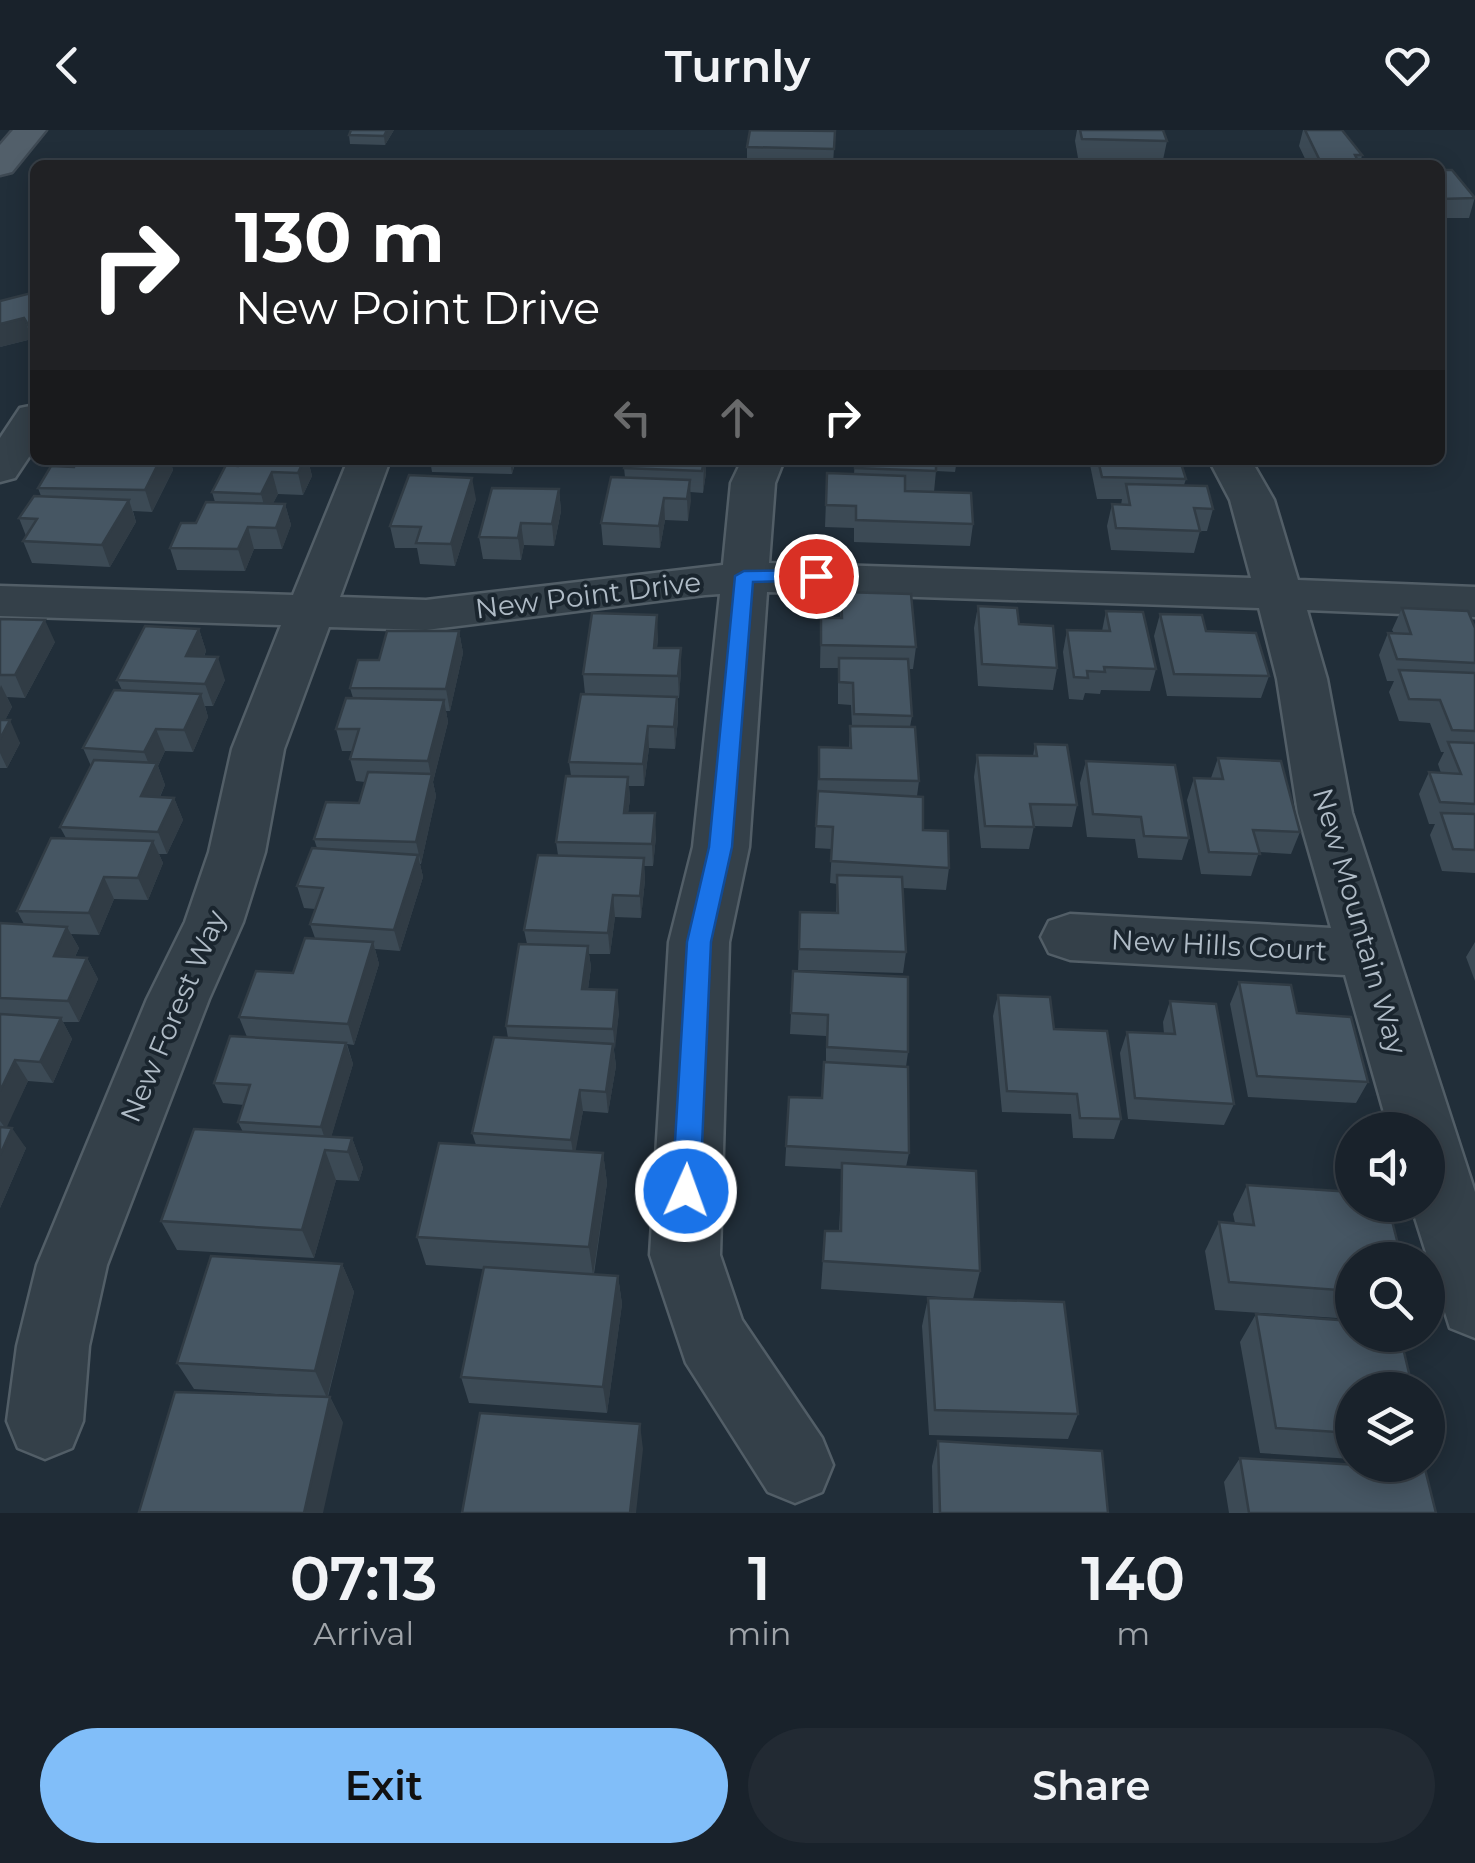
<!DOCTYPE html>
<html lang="en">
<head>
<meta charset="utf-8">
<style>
  :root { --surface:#19222b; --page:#222a33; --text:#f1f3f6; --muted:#9fa4a9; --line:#373f47; --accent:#81bef9 }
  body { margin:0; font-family:Montserrat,sans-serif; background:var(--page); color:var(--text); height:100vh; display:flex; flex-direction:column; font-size:38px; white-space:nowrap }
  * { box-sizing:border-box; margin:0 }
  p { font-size:32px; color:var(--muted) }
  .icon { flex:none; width:55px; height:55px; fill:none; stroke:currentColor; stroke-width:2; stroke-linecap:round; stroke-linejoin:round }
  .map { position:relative; height:1383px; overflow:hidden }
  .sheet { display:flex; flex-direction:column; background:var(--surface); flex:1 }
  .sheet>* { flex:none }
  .hud { position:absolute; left:30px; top:30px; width:1415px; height:305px; border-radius:15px; box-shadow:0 5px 25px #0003,0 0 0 2px var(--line); background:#202124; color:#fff; overflow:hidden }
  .tools { position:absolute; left:1335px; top:982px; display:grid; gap:20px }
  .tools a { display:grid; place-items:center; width:110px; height:110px; border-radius:50%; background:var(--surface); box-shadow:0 5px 25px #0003,0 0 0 2px var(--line); font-size:50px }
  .pin { position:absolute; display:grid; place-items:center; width:85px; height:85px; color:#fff; margin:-42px; border:5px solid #fff; border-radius:50%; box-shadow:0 2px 10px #0007 }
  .me { position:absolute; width:110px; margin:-55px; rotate:2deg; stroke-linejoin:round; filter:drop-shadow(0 0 8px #0008) }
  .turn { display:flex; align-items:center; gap:35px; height:210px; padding:0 40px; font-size:45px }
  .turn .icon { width:130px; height:130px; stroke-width:2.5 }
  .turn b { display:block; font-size:70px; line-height:85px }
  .lanes { display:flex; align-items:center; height:95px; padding:0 40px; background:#0003; justify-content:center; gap:50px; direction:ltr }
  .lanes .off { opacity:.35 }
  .eta { display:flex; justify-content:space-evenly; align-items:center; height:170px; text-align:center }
  .eta b { font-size:60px; font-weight:600; line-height:70px }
  .cta { display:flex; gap:20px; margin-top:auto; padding:20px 40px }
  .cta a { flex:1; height:115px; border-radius:60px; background:var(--accent); color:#111; font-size:40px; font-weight:600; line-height:115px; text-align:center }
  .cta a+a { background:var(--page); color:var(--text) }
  header { display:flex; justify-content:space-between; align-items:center; height:130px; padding:0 40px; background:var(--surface); font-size:45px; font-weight:600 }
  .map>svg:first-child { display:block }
</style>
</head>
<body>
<header><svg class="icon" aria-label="back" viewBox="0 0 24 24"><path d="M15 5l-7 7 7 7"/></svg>Turnly<svg class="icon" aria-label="heart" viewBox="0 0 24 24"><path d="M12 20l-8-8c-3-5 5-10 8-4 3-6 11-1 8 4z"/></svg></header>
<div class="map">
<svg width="1475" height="1383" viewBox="0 0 1475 1383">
  <rect width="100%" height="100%" fill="#212e39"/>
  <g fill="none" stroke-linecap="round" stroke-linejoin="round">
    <defs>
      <path id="minor" d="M35,275V318L15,348L0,352V308L20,278Z
        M348,330H390L340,467L426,470L723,435L731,353L742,330H784L775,353L769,433L1251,448L1230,370L1209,330H1251L1274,370L1298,450L1475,457V487L1307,480L1327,549L1352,683L1475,1062V1208L1450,1198L1411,1075H1428V1000H1389L1345,845L1070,830L1049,823L1041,807L1049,791L1070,784L1331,798L1298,683L1277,549L1259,478L767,462L749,717L729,812L720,1125L742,1190L822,1308L833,1335L822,1362L795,1373L768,1362L686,1233L650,1125L669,812L693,717L720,464L705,465L426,500L329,497L284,619L265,722L243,792L209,869L107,1135L89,1216L83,1291L72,1318L45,1329L18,1318L7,1291L17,1216L37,1135L147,869L185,792L209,722L232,619L281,495L0,486V456L293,465Z"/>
      <path id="major" d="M13,0H46L12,42L0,45V15Z"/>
    </defs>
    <use href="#minor" stroke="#525e67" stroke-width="5"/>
    <use href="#major" stroke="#3e4953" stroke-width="5"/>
    <use href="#minor" fill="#344049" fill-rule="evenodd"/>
    <use href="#major" fill="#525f6a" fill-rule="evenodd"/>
  </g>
  <path fill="#3c4a55" d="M351,0H394L385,15L350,14L349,5Z
    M1077,0H1163L1167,11L1163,30L1078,28L1075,11Z
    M1303,0H1342L1362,25L1360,35H1308L1299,16Z
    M835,1L833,35H747V17Z
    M1440,40L1475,67L1469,88H1440Z
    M35,162V214L32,209L0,217Z
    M77,330H170L173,340L152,382L133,381L136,392L110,437L32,433L23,411L26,406L19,388L41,366L38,358L74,337Z
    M241,330H308L312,346L303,365L278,364L273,373L285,374L291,395L282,419H254L245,441L177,440L170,418L215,372L212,362L238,336Z
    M430,330H533L532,332L516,331L512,344L432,342Z
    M705,330L706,343L703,363L690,362L688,391L665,390L660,418L603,415L601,393L625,347L624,338Z
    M855,330H957L955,342L936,341L934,362L973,394L970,416L854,412V398L825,397L827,343L854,344Z
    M1089,330H1180L1186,349L1184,355L1213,379L1207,401H1200L1194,423L1111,420L1107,396L1112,374L1121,375L1122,369H1097Z
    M559,359L561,381L554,416L524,415L521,430L483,429L479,407Z
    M476,369L455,436L420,434L417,418H395L390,396Z
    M841,462L916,517L913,539H909L912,586L910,597L919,651L917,666L923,700L949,738L946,760L903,758L906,822L903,843L798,840L800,782L836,783L837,754L830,753L832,719L815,718L819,617L849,618L850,596H852L851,575L838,574V538H820L821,488H840Z
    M978,476L1019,494L1057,538L1053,560L978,556L974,498Z
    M1402,478L1475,498V743L1442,741L1430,705L1435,694H1429L1419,664L1429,642L1441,643L1438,634L1444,622H1441L1430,593L1399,591L1389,562L1394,551H1387L1379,525L1388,503H1394L1392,500Z
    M1106,481L1156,539L1150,561L1101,560L1100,564L1085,563L1083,570L1069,569L1063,522L1067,500L1102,501Z
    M1160,484L1206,501L1269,546L1261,568L1167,566L1154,506Z
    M0,489L55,512L25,568L7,567L12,577L5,590L20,613L7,638H0Z
    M199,499L206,521L204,527L225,550L213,576H205L208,587L193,622L165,621L158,636L165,655L160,667L174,668L183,690L167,724H159L163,733L148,770L114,769L99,805L71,804L79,818L75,827L87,828L98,849L79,892H63L72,909L53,953L28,951L6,997L26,1018L0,1078V793L24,794L17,781L66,708L60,697L91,636L83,618L122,560L117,550Z
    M459,501L463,523L450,581H446L448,592L433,652L436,666L421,734H420L423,747L400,821L375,819L379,834L354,915L347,914L353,934L331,1007L352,1008L363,1038L359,1051L336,1050L314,1128L177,1120L161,1091L243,1002L238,992L244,975L223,973L214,953L247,907L239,887L293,843L315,808L310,794L315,779L304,778L297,756L317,718L314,709L359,673L365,652L356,651L350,629L353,621H342L336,599L353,568L350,558L379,530Z
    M658,507L657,518H681V540L679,568H678V589L675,619L649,618L644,656H629L630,669L628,683L656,706L653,736H644L645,750L641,788L615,787L610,824H589L591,837L588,859L619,882L614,920L616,936L608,983L583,981L575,1021L603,1023L607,1053L594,1144L618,1146L622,1174L607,1283L469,1273L461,1247L483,1139L426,1135L417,1107L476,1015L472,1003L508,908L506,896L527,814L524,800L558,725L556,712L571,646L569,632L585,564L583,544Z
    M1035,614L1077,675L1072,697L1034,696L1029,719L981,718L974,647L977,625L1033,626Z
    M1218,628L1300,702L1291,724L1259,722L1251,746L1201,744L1187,670L1194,648H1211Z
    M1086,631L1189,708L1182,730L1138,728L1135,709L1087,707L1080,653Z
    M1475,812V851L1466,827Z
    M793,841L908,922L906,937L909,1023L906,1037L980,1141L973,1169L821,1159L825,1101H839L842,1039L785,1036L789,967L822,968L826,932V906L790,904Z
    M1239,852L1297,883L1368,952L1356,973L1248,967L1230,874Z
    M998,865L1054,899L1121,989L1114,1009L1073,1008L1071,984L1002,982L993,886Z
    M1170,871L1234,974L1224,995L1128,989L1120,923L1127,902L1164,904L1163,892Z
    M1247,1055L1352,1130V1189L1215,1180L1205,1121L1219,1092L1235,1093L1233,1084Z
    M342,1134L354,1162L328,1267H330L343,1293L309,1266L194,1259L177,1233Z
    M928,1168L1078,1284L1068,1309L929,1305L922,1196Z
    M1256,1184L1352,1260V1329L1260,1323L1240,1212Z
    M938,1311L1108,1383H933L932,1336Z
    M1240,1328L1436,1383H1229L1224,1352Z"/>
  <path fill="#313c45" d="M387,0H394L385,15L384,6Z
    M24,188L32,209L0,217V194Z
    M160,330H170L173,340L152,382L145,360Z
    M304,330H308L312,346L303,365L298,343Z
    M510,330H515L512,344Z
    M704,330H705L706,343L703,363Z
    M272,342L278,364L267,386L261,364Z
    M472,348L476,369L455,436L451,414Z
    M690,350L691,371L688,391L687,369Z
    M559,359L561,381L554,416L552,394Z
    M664,368L665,390L660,418L659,396Z
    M129,370L136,392L110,437L102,415Z
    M285,374L291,395L282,419L276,398Z
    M521,393L524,415L521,430L518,408Z
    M248,397L254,419L245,441L238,419Z
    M657,485L658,507L655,540L654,518Z
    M45,490L55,512L25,568L15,545Z
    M199,499L206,521L194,548L186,526Z
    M459,501L463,523L450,581L446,559Z
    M681,518V540L679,568L678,546Z
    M218,527L225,550L213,576L205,554Z
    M1,555L12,577L0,600V558Z
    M201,564L208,587L193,622L184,600Z
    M677,567L678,589L675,619L674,597Z
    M444,570L448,592L433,652L436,666L421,734L416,712L431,646L428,631Z
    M10,590L20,613L7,638L0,623V609Z
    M648,596L649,618L644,656L643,634Z
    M156,599L165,621L158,636L165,655L150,688L141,666L152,642L144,622Z
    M628,647L630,669L625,705L624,683Z
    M174,668L183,690L167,724L158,702Z
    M655,683L656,706L653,736L652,714Z
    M153,711L163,733L148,770L138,748Z
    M418,725L423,747L400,821L394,800Z
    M644,728L645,750L641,788L640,766Z
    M104,747L114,769L99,805L89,783Z
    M613,765L615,787L610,824L608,803Z
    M67,797L79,818L65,848L54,826Z
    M373,812L379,834L354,915L348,894Z
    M588,816L591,837L585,881L582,859Z
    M87,828L98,849L79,892L68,871Z
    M617,860L619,882L615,920L613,899Z
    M61,888L72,909L53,953L40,932Z
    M346,913L353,934L328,1018L321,997Z
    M613,914L616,936L608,983L606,962Z
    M15,930L28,951L6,999L0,991V961Z
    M580,960L583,981L574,1030L571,1010Z
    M12,998L26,1018L0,1078V1025Z
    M352,1008L363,1038L359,1051L348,1022Z
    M325,1020L336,1050L314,1128L302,1100Z
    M603,1023L607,1053L593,1145L589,1117Z
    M342,1134L354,1162L327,1268L315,1241Z
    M618,1146L622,1174L607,1283L603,1257Z
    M330,1267L343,1293L323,1383H304Z
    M640,1294L643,1319L636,1383H630Z"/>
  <path fill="#465663" stroke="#313c45" stroke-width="2.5" d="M351,0H387L384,6L349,5Z
    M750,0L835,1L834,19L747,17Z
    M1080,0H1163L1167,11L1082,9Z
    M1305,0H1342L1362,25H1355L1360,35H1322Z
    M336,31L384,32L383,35H334Z
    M1440,40H1452L1475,68L1440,69Z
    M35,162V197L30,198L24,188L0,194V171Z
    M77,330H160L145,360L38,358L51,336L74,337Z
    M241,330H304L298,343L272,342L261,364L212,362L226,335L238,336Z
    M626,330H704L702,341L624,338Z
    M855,330H936V341L855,338Z
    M1098,330H1180L1186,349L1102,347Z
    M827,343L905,346V361L971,363L973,394L856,390V376L826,375Z
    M409,345L472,348L451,414L416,413L421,397L390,396Z
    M611,347L690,350L687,369L664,368L659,396L601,393Z
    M1126,354L1207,356L1213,379L1194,378L1200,401L1116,398L1112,374L1130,375Z
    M492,358L559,359L552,394L521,393L518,408L479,407Z
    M34,366L129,370L102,415L23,411L37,389L19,388Z
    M206,372L285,374L276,398L248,397L238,419L170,418L181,393H196Z
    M841,462L911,464L916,517L821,515V488H842Z
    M978,476L1017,478L1019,494L1053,496L1057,538L982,534Z
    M1402,478L1468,481L1475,498V533L1397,529L1388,503L1411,504Z
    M1106,481L1143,482L1156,539L1104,537L1105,542L1087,541L1088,548L1074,547L1067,500L1110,501Z
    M592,483L657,485L654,518H681L678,546L583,544Z
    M1160,484L1202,485L1206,501L1256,503L1269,546L1174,544Z
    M0,489L45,490L15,545H0Z
    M145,496L199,499L186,526L218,527L205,554L117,550Z
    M387,501H459L446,559L350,558L358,530H379Z
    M839,528L908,529L912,586L854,584L853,553L839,552Z
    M1399,540L1475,543V601L1452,600L1440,570L1409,569Z
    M114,560L201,564L184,600L156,599L144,622L83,618Z
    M581,564L677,567L674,597L648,596L643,634L569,632Z
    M346,568L444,570L428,631L350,629L359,599H336Z
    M0,590H10L0,609Z
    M850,596L915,597L919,651L819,649V617L851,618Z
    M1448,612L1475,613V674L1440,672L1429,642L1461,644Z
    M1035,614L1067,615L1077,675L1030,674L1034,697L985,696L977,625L1037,626Z
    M1218,628L1281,631L1300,702L1253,700L1260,724L1209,722L1194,648L1223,649Z
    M94,630L157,633L141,666L174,668L158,702L60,697Z
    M1086,631L1175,635L1189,708L1144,706L1141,687L1093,684Z
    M368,642L432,644L416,712L314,709L326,672L359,673Z
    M566,646L628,647L624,683H655L652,714L556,712Z
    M818,661L923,667V700L948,701L949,738L831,731L833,697L816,696Z
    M1441,683L1475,684V720L1453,719Z
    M51,708L153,711L138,748L104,747L89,783L17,781Z
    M312,718L418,725L394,800L310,794L323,758L297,756Z
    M538,725L644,728L640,766L613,765L608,803L524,800Z
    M837,745L902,747L906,822L799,819L800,782L838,783Z
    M0,793L67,797L54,826L87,828L68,871L0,868Z
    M305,808L373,812L348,894L239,887L256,841L293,843Z
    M519,814L588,816L582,859L617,860L613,899L506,896Z
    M793,841L908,847V922L827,917L828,885L791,883Z
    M1239,852L1291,855L1297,883L1351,887L1368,952L1257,946Z
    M998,865L1050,867L1054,899L1107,901L1121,989L1080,988L1077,964L1007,961Z
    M1170,871L1216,874L1234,974L1135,968L1127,902L1175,904Z
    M0,884L61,888L40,932L15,930L0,961Z
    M230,906L346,913L321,997L238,992L250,955L214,953Z
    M494,907L613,914L606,962L580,960L571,1010L472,1003Z
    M824,932L908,937L909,1023L786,1016L789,967L822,968Z
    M0,997L12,998L0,1025Z
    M194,999L352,1008L348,1022L325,1020L302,1100L161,1091Z
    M439,1013L603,1023L589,1117L417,1107Z
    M842,1033L976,1041L980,1141L823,1131L825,1101H841Z
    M1247,1055L1352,1062V1075H1388L1399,1118L1419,1119L1421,1130H1352V1161L1229,1152L1219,1092L1254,1095Z
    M211,1126L342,1134L315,1241L177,1233Z
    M484,1137L618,1146L603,1257L461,1247Z
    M928,1168L1064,1172L1078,1284L935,1280Z
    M1256,1184L1352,1191V1205H1400L1413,1260H1352V1303L1276,1298Z
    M175,1262L330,1267L304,1383L139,1382Z
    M480,1283L640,1294L630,1383H462Z
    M938,1311L1102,1321L1108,1383H940Z
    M1240,1328L1425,1339L1436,1383H1249Z"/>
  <path fill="#1a73e8" stroke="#114b97" stroke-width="2.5" d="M816,440L823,442V450L753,452L732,717L711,812L700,1061L696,1070L686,1074L676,1070L672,1061L687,812L709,717L735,446L744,441Z"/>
  <g text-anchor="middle" stroke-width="8" stroke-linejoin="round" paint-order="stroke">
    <g font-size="28" fill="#afbbc6" stroke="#1a252e">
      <text transform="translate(588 465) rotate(-7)" y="10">New Point Drive</text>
      <text transform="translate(1360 791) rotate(74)" y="10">New Mountain Way</text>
      <text transform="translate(1219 815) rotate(3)" y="10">New Hills Court</text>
      <text transform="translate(173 886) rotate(-67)" y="10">New Forest Way</text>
    </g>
  </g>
</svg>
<div class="tools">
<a><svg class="icon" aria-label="sound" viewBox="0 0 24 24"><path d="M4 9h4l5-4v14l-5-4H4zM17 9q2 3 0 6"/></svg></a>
<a><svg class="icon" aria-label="search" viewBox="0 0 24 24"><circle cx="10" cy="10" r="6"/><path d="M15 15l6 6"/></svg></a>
<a><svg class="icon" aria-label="layers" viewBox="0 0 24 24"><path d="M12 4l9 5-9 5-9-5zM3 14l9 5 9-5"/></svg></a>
</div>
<div class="pin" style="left:816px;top:446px;background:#d93025"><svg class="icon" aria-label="arrive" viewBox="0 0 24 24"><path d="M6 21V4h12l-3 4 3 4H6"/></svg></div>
<svg class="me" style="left:686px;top:1061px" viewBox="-20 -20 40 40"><circle r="17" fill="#1a73e8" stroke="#fff" stroke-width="3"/><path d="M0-11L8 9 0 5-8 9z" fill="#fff"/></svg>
<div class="hud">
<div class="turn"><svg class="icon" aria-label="right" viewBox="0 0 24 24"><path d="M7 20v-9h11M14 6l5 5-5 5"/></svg><div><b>130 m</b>New Point Drive</div></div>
<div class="lanes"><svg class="icon off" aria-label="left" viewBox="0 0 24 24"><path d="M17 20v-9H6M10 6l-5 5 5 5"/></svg><svg class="icon off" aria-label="ahead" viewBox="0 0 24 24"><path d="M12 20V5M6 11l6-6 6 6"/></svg><svg class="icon" aria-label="right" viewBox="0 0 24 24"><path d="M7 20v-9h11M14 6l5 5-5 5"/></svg></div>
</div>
</div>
<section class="sheet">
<div class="eta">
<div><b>07:13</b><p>Arrival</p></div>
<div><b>1</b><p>min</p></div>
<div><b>140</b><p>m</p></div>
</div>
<div class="cta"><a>Exit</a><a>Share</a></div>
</section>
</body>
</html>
